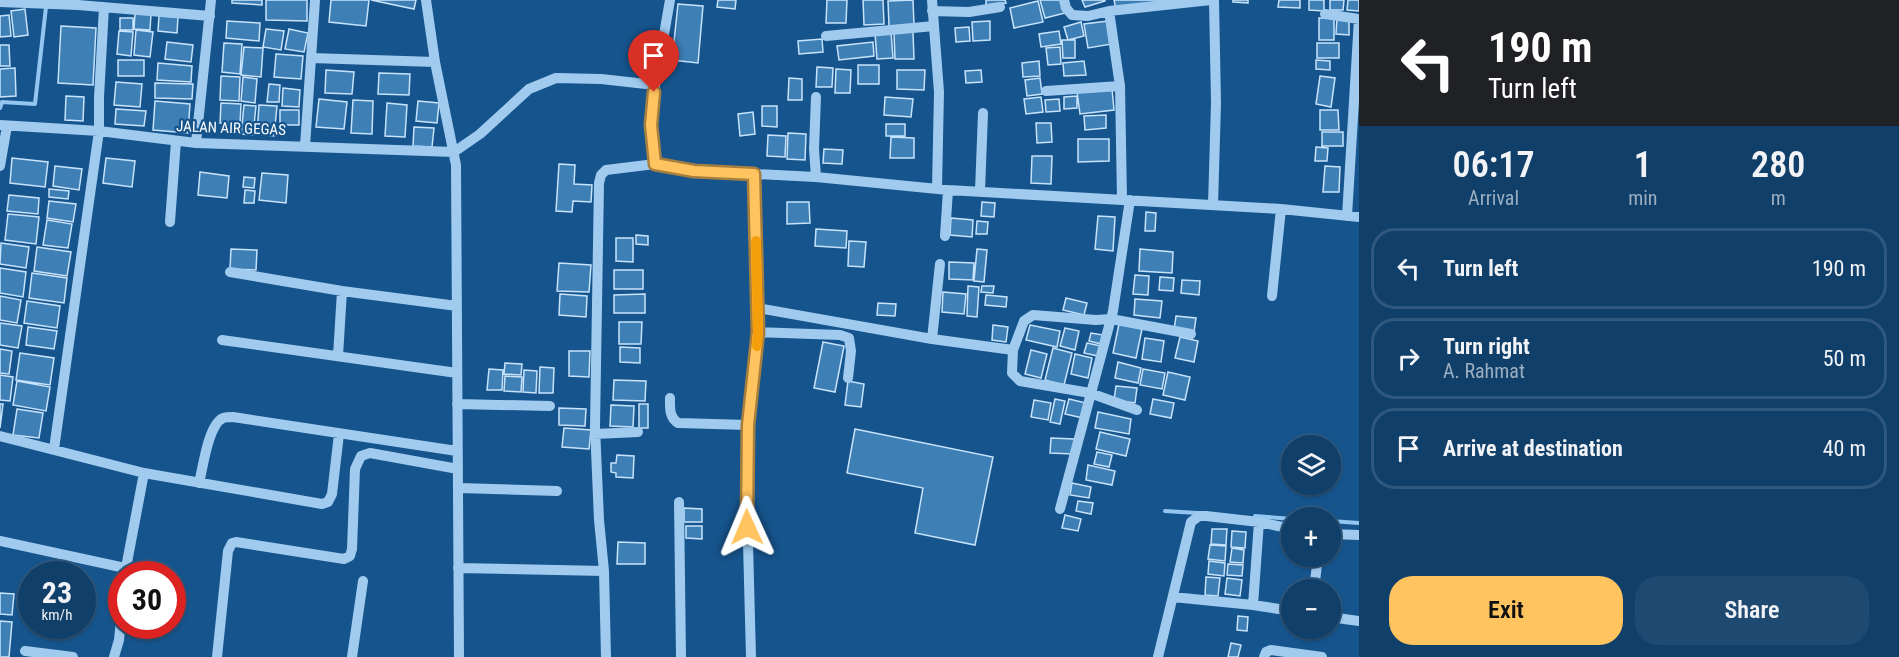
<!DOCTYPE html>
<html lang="en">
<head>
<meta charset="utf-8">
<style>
  :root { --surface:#103f6a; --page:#1e4a72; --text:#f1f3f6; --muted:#9cafc1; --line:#30587e; --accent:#ffc35f }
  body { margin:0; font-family:"Roboto Condensed",sans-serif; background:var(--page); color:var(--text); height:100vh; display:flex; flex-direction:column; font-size:22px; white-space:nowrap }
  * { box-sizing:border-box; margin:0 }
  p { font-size:20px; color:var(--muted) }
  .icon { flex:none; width:33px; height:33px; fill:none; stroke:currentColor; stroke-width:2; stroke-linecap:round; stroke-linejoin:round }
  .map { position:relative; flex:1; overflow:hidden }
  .sheet { display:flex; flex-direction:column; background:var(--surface); width:540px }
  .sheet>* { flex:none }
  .hud { background:#202124; color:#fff; overflow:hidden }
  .buttons { position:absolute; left:1281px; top:435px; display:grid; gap:12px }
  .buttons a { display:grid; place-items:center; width:60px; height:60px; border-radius:50%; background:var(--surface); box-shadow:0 2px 4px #0004,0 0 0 2px var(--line); font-size:30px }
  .speed { position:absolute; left:18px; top:561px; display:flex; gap:12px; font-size:30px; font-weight:700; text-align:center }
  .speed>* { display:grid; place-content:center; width:78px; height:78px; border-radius:50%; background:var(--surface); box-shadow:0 2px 4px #0004,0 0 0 2px var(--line); line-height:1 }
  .speed small { font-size:15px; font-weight:400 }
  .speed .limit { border:9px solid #d22; background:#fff; color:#111 }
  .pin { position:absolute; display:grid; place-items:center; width:51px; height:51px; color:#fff; margin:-62px -26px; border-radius:50% 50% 50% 0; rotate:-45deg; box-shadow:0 0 6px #0007 }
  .pin .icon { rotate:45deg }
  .me { position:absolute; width:66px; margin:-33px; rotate:359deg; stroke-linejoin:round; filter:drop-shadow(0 0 4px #0008) }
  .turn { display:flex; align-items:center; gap:21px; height:126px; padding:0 30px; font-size:27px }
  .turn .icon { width:78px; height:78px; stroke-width:2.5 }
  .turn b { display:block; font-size:42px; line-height:51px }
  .eta { display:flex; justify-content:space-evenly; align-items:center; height:102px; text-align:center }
  .eta b { font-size:36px; font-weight:600; line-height:42px }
  .button { display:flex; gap:12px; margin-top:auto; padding:12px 30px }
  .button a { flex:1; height:69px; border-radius:24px; background:var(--accent); color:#111; font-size:24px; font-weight:600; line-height:69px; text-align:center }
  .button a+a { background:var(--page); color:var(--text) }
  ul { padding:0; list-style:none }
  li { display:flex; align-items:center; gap:18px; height:81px; margin:0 12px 9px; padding:0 18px; border:3px solid var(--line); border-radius:24px }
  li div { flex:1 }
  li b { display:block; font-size:22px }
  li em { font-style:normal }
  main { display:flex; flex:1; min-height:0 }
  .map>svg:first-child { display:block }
</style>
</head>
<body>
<main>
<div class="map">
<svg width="1359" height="657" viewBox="0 0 1359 657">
  <rect width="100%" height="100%" fill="#16548d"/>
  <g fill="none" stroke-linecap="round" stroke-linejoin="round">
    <path stroke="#93c7f2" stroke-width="4" d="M0,108L2,102L35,104L46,7
      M1165,511L1197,513
      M1255,516L1292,519
      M1330,521L1359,523"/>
  </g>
  <path fill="#3e7fb6" stroke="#c7e3fb" stroke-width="1.5" d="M232,0H262V5L232,3Z
    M266,0H307V21L266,20Z
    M331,0H369L366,26L329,22Z
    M371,0H416L414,9Z
    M718,0H736L735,9L717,7Z
    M827,0H847L846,23H826Z
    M863,0H883L884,24L864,25Z
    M913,0L914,25L889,26L888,1Z
    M986,0H1005L1006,3L986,5Z
    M1040,0H1061L1065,13L1045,18Z
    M1082,0H1105V1L1085,7Z
    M1114,0H1181L1116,9Z
    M1233,0H1248V3L1233,2Z
    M1279,0H1300V8L1278,7Z
    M1309,0H1324V11L1309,10Z
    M1330,0H1344L1343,10H1330Z
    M1348,0H1359V11L1347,10Z
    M1038,1L1043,22L1014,28L1010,8Z
    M678,4L703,6L698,63L672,60Z
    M25,9L28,35L14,37L11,11Z
    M135,14H151L150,30L134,29Z
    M9,15L11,36L0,37V16Z
    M159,16L178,17L177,33L158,31Z
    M120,18H133V30H120Z
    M1319,18H1334V40H1319Z
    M1337,18H1349V35L1336,34Z
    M227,21L260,23L259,41L226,38Z
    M990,21V40L973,41L972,22Z
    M1108,21L1112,44L1088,48L1084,24Z
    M1081,22L1084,36L1068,40L1064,27Z
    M61,26L96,28L93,85L58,83Z
    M969,27L970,41L956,42L955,28Z
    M266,29L284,31L281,50L263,47Z
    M289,29L308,33L304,52L285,49Z
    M136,30L153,32L150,57L134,55Z
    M119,31L133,32L131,56L117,54Z
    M1059,31L1061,44L1041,47L1039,34Z
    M891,32L893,58L877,59L875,33Z
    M913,32L914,59H895L894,33Z
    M822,39L823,52L799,54L798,41Z
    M1062,40H1075V58H1063Z
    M167,42L193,45L191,62L165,59Z
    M873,42L874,56L839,60L837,46Z
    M224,43L242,44L240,74L222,72Z
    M1317,43H1339V58H1317Z
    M0,45H9L10,66H0Z
    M244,47L263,48L261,77L241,75Z
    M1060,47L1061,64L1048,65L1046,48Z
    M276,54L303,56L301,79L274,77Z
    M118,60H144V76H118Z
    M1316,60L1330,61V70L1316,69Z
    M1039,61L1040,76L1023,77L1022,63Z
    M1084,61L1086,75L1064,76L1063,63Z
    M158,63L192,66L191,82L157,80Z
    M858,65H879V84H858Z
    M817,67L833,68L832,87H816Z
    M15,68L16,96L0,97V69Z
    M836,69L851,70L850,93H835Z
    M326,70L354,72L352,94L325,93Z
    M897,70H925L924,90L897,89Z
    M981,70L982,82L966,83L965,71Z
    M379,73L410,74L409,95L378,94Z
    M221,76L240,77L239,101L220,100Z
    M1320,76L1335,78L1331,107L1316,104Z
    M243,77L257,79L255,103L241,101Z
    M789,78L802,79V100H788Z
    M1040,78L1042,94L1027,96L1025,80Z
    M116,82L142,84L140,107L114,105Z
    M155,83L193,84L192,99L155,98Z
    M269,84L280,85L279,102H267Z
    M283,88L300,90L299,107L282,106Z
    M1112,89L1114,110L1080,114L1077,92Z
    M66,96L84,97L83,121L65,120Z
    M1077,96V108L1064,109V97Z
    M885,97L913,99L911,117L884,115Z
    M1041,97L1043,112L1026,114L1024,99Z
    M319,99L347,102L344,129L316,127Z
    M1059,99L1060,111L1046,112L1045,100Z
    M353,100L373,101L372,134L351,133Z
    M155,101L190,104L188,133L153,130Z
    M418,101L439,103L437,123L416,121Z
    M221,103L241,104L240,124L220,123Z
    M387,103L407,105L405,137L385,136Z
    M244,105L256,106L253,135L241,134Z
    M259,105L277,106L274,136L257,134Z
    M762,106H777V127L762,126Z
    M116,109L146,111L144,126L115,124Z
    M280,110H299V125H280Z
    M1320,110H1338L1339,130H1320Z
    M753,112L755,134L740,136L738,114Z
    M1106,115V128L1085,130L1084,116Z
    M1036,123H1051L1052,142L1037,143Z
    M886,124H905V136H886Z
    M414,127L434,128L432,147L413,146Z
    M1322,132H1343V146H1322Z
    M788,133L806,134L805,160L787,159Z
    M768,135L786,136L785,157L767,156Z
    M891,137L914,138V158H890Z
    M1078,139H1109V161L1078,162Z
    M1316,147L1328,148L1327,161H1315Z
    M824,149L843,150L842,164L823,163Z
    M1032,156H1052L1051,184L1031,183Z
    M12,158L48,162L45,187L10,183Z
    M106,158L135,161L132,187L103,183Z
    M559,164L575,165L574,184L592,185L591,202L573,201L572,212L556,211Z
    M55,166L82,169L79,190L53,186Z
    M1325,166L1340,167L1339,192H1323Z
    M200,172L229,176L227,198L198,195Z
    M262,173L288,175L286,203L259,200Z
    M244,177L255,178L254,188L243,187Z
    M49,189L69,191L68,199L49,197Z
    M245,190L255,191L254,203H244Z
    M9,195L39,198L38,214L7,211Z
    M49,201L76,204L73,222L47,218Z
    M787,202H809L810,223L787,224Z
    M982,202L995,203L994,217L981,216Z
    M1146,212L1156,213L1155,231H1145Z
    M8,214L39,217L36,244L5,240Z
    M1098,216L1115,217L1113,251L1095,249Z
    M951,218L973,220L972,237L950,235Z
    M47,220L72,224L68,248L43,245Z
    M977,221L988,222L987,234H976Z
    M816,229L847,231L846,248L815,246Z
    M636,235L648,236V245L636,244Z
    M616,238H633V262L616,261Z
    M849,241L866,242L864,267L848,266Z
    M1,243L29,247L26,268L0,264Z
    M37,247L71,252L67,276L34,271Z
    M231,249L257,250L256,270L230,269Z
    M977,249L987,250L984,282L974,281Z
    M1140,249L1173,252L1172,273L1139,271Z
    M949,262L974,263L973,280L949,279Z
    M559,263L591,265L589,292L557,291Z
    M0,268L26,272L23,297L0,293Z
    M614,270H643V289H614Z
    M32,273L67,278L64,303L29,298Z
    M1135,275L1149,276L1148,295L1133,294Z
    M1160,277L1174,278L1173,291L1159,290Z
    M1182,280L1200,281L1199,295L1181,293Z
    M968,286L979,287L977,317L967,316Z
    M982,286H994L993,293L981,292Z
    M943,292L966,294L964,314L942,312Z
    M560,294L587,296L586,317L559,315Z
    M645,294V313H614V295Z
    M986,295L1007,297L1006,307L985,305Z
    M0,296L21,300L17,323L0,320Z
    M1066,298L1087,303L1084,315L1063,310Z
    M1135,299L1162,301L1160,318L1134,315Z
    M27,301L60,306L57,328L24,323Z
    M878,303L896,304L895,316L877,315Z
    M1176,316L1196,318L1194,332L1174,330Z
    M619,322H642L641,344H619Z
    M0,323L22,326L18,348L0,345Z
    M1119,324L1142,329L1136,358L1113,353Z
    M993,325L1008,327L1006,342L992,340Z
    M1030,325L1060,331L1057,347L1026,340Z
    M28,327L57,331L54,349L26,345Z
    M1065,328L1079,331L1075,350L1060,346Z
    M1091,333L1103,335L1101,344L1089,341Z
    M1180,337L1198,341L1194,362L1175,358Z
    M1145,338L1164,341L1161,362L1142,359Z
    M823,342L844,346L835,392L814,388Z
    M1087,343L1101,346L1098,356L1084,353Z
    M620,347L640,348V363L620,362Z
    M1053,348L1072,353L1064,385L1045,380Z
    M0,349L12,351L9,374L0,373Z
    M1031,350L1047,354L1041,378L1025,374Z
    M569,351H590L589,377L569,376Z
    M20,353L54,358L50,385L16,380Z
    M1075,354L1092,358L1088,378L1071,374Z
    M1118,362L1141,368L1138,383L1115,378Z
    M505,363L522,364L521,375L504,374Z
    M540,367L554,368L553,393H539Z
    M489,369L503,370L502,390H487Z
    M1143,369L1165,373L1162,389L1140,385Z
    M524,370L537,371L536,393L523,392Z
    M1168,372L1190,377L1185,400L1163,395Z
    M0,375L13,377L10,401L0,400Z
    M505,376L522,377L521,392L504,391Z
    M614,380L646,381L645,401L613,400Z
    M17,381L50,387L46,411L13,405Z
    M848,381L864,384L861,407L845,405Z
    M1116,386L1137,388L1135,403L1114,400Z
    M1055,399L1065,401L1060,424L1050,422Z
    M1069,399L1086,403L1083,418L1065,414Z
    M1153,399L1174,403L1171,418L1150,414Z
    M1034,400L1051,403L1048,420L1031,417Z
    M0,404H3L0,428Z
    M639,404H648V428H639Z
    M611,405L634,406L633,427L610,426Z
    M559,408L586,409L585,426L559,425Z
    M17,409L43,413L39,438L13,435Z
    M1098,412L1131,419L1129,434L1095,428Z
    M564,428L591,430L589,449L562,447Z
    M855,429L993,457L975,545L915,533L923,488L847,473Z
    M1100,432L1130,439L1126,456L1096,449Z
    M1051,438L1074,439L1073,454L1050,453Z
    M1097,452L1112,455L1109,467L1094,464Z
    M617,455L634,456L633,478L616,477V473L611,472V463H616Z
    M1088,465L1115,471L1112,485L1086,480Z
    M1072,483L1091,487L1089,498L1070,495Z
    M1078,501L1093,503L1091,514L1076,511Z
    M684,508L702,509V522H684Z
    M1065,515L1081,519L1078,531L1062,528Z
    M686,526H702V539L686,538Z
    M1212,529H1227L1226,545L1211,544Z
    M1232,531L1246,532L1245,548L1231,547Z
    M618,542L645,543V564H617Z
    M1210,545L1226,546L1225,561L1208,559Z
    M1232,548L1244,550L1243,563L1230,562Z
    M1209,561L1225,563L1224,576L1208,574Z
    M1228,564L1243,565L1242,576L1227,575Z
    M1206,577L1220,578L1218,596L1205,595Z
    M1227,578L1242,580L1240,596L1225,594Z
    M0,593L14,594L12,615L0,614Z
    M1238,616L1248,617L1247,631L1237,630Z
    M0,621L12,622L9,657H0Z
    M1231,643L1241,645L1238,657H1228Z"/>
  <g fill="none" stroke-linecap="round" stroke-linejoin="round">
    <path stroke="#a0cbef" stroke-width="10" d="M426,0L435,62L456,165L459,657
      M932,0L939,92L937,188
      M1064,0L1066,8L1072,15L1088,16L1109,11L1211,0
      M0,2L78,5L210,16
      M932,11L969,12L1000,7
      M1109,11L1120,86L1122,200
      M1325,14L1359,19
      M826,36L934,26
      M311,58L435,62
      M1046,91L1120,86
      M816,97L814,149L816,177
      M0,125L99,131L196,143L454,152L480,134L529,89L556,78L601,79L655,85
      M196,143L211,0
      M305,146L315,0
      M655,164L651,125L654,92L670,0
      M0,166L7,126
      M980,191L983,113
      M1213,205L1216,103L1214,0
      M1347,216L1359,19
      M170,222L176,141
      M945,236L948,190
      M230,272L342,291L457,306
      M1272,296L1281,209
      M758,308L932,339L1013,350L1012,373L1020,381L1090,393L1137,410
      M758,332L840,335L849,338L851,351L848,378
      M932,339L940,264
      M222,340L457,373
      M1013,350L1024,321L1033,315L1096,320L1111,319L1191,334
      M338,356L342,291
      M670,398C670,408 669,417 678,423L748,425
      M457,404L550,406
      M595,434L638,432
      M0,436L144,473L322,504L328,502L332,494L339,434
      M54,449L99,131V97L104,7
      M199,483C203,468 208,425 223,418C226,417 229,417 233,417L457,451
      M459,488L557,491
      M679,502L681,657
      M1060,509L1113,311L1130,200
      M1330,534L1359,535
      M0,541L125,568
      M458,568L604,571
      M125,573L144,473
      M1314,590L1318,556
      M1173,597L1253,605L1292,611
      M1253,605L1259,522
      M1330,617L1359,621
      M25,651L73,657
      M114,657L119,640L122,610
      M217,657L228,551L232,543L236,542L344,559L350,556L352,549L355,469L361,456L370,453L458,469
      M352,657L363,581
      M606,657L604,571L599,520L595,427L599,183L601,175L606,170L655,164L695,171L816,177L948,190L1281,209L1359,217
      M751,657L747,505L748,425L758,332L754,174
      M1158,657L1191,522L1199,516H1206L1259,522L1292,529
      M1264,657L1266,652L1271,650L1322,657"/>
  </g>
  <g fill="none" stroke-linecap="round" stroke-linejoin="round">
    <defs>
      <path id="route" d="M654,92L651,125L655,164L694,171L754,174L758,332L748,425L747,527"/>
    </defs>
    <use href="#route" stroke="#a67f3e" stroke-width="15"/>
    <use href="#route" stroke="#ffc35f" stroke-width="10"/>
    <path stroke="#f59e0b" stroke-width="10" d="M756,241L758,332L757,346"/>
  </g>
  <g text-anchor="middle" stroke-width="4.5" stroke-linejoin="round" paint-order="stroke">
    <g font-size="15" fill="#fff" stroke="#16548d">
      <text transform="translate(231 128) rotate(2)" y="5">JALAN AIR GEGAS</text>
    </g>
  </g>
</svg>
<div class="buttons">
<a><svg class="icon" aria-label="layers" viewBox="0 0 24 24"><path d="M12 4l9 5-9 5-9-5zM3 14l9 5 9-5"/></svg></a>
<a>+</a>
<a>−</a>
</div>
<div class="speed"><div>23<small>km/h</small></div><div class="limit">30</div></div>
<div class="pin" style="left:654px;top:92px;background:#d93025"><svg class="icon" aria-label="arrive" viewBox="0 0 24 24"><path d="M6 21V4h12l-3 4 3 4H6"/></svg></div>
<svg class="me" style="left:747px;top:527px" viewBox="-20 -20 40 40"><path d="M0-17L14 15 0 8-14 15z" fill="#ffc35f" stroke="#fff" stroke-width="4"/></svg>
</div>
<section class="sheet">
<div class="hud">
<div class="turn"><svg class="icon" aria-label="left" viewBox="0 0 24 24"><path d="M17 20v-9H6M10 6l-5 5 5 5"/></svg><div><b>190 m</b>Turn left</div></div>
</div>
<div class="eta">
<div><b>06:17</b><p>Arrival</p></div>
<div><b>1</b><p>min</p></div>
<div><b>280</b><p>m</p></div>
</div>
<ul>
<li><svg class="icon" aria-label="left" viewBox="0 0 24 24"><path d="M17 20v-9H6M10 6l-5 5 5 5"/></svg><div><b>Turn left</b></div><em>190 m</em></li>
<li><svg class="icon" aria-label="right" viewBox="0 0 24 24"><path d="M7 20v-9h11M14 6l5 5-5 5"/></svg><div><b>Turn right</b><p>A. Rahmat</p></div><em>50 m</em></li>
<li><svg class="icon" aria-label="arrive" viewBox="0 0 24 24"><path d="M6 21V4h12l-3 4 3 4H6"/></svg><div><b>Arrive at destination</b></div><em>40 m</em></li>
</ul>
<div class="button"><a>Exit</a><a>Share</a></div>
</section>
</main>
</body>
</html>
